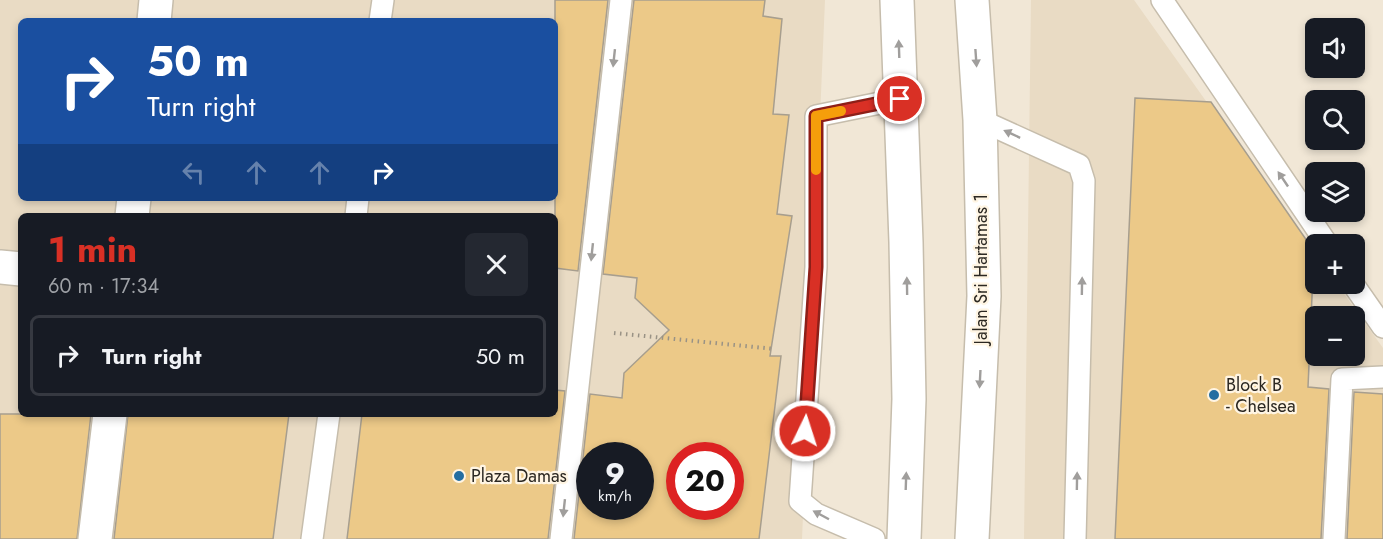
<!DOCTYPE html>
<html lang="en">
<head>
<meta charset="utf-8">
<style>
  :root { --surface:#171b24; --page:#242831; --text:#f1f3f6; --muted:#9ea1a6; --line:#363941; --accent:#d93025 }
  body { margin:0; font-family:Jost,sans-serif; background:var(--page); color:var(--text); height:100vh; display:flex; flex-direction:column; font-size:22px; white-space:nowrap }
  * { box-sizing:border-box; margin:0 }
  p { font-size:20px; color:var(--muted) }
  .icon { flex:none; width:33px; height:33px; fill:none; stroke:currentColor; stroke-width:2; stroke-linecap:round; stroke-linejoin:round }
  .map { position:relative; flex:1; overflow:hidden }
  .details { position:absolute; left:18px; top:213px; width:540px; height:204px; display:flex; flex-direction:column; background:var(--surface); border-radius:9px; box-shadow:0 3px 9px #0003 }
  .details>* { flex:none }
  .hud { position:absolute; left:18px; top:18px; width:540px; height:183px; border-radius:9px; box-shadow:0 3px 9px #0003; background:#1a4fa0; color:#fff; overflow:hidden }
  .controls { position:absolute; left:1305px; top:18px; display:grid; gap:12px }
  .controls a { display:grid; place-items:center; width:60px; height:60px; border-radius:9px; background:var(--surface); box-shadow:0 3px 9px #0003; font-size:30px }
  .speed { position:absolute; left:576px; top:442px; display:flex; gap:12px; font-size:30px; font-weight:700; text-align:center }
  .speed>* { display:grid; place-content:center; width:78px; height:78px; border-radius:50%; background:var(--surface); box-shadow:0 3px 9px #0003; line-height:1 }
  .speed small { font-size:15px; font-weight:400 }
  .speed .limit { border:9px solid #d22; background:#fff; color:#111 }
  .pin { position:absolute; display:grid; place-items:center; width:51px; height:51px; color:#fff; margin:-26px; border:3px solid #fff; border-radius:50%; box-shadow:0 2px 6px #0007 }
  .me { position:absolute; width:66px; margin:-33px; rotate:4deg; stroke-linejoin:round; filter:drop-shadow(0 0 4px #0008) }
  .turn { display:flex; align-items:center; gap:21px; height:126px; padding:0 30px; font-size:27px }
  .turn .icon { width:78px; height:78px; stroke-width:2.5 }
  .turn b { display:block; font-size:42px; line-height:51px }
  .lanes { display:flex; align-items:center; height:57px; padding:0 30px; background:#0003; justify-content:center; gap:30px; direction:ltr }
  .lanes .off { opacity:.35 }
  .round { display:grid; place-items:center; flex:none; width:63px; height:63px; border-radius:9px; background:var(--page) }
  .head { display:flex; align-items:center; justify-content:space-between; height:102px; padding:0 30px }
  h1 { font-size:36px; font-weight:700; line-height:45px; color:var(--accent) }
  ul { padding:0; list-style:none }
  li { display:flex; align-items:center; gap:18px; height:81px; margin:0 12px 9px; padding:0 18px; border:3px solid var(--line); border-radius:9px }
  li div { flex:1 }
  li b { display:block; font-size:22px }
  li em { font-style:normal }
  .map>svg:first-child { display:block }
</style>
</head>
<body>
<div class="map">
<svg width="1383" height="539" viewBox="0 0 1383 539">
  <rect width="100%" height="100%" fill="#f1e7d6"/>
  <path fill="#e9dbc4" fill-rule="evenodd" d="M0,0H825L802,539H0ZM21,21H555V198H21ZM21,216H555V414H21ZM590,456H640V507H590ZM680,456H730V507H680Z
    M1031,0H1134L1315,254L1316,284H1337L1383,348V539H1024ZM1316,316H1354V356H1316Z"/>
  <path fill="#ecc988" stroke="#a79e8e" stroke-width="1.5" fill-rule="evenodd" d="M555,0H608L578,271L555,268Z
    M634,0H765L763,16L782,19L773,114L789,115L777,214L792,216L770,356H781L759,539H574L590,394L622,398L624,373L669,330L635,298L637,278L603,274ZM590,456H640V507H590ZM680,456H730V507H680Z
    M1135,98L1211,102L1314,251L1308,387L1329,389L1321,539H1115Z
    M555,390L565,391L548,539H347L362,414H555Z
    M1354,392L1383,394V539H1347Z
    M0,414H91L77,539H0Z
    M128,414H289L273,539H114Z"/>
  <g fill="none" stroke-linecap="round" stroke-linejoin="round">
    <defs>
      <path id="service" d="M1162,0L1327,244
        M380,21L383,0
        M980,120L1079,165L1084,181L1075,539
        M356,216L358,198
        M1353,284L1383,327
        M312,539L329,414
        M561,539L621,0
        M874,539L816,514L800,501L816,267V116L900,99
        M1334,539L1342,379L1383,377"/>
      <path id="pedestrian" d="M154,21L156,0
        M132,216L134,198
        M0,267L21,269
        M95,539L110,414"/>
      <path id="tertiary" d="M897,0L906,242L909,399L904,539
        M972,0L980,120L984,296L972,539"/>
    </defs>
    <use href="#service" stroke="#c6bdac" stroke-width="24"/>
    <use href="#pedestrian" stroke="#c6bdac" stroke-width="36"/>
    <use href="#tertiary" stroke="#c6bdac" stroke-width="36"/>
    <path stroke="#999285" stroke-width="4" stroke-dasharray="1.5 4.5" stroke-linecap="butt" d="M614,333L775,349"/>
    <use href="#service" stroke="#fff" stroke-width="21"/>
    <use href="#pedestrian" stroke="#fff" stroke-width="33"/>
    <use href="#tertiary" stroke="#fff" stroke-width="33"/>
  </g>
  <defs><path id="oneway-solid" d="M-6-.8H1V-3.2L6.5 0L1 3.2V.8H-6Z" transform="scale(1.5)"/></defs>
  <g fill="#a09e9c">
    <use href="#oneway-solid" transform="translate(899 49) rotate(-92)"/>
    <use href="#oneway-solid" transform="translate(614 58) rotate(96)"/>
    <use href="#oneway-solid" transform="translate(976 58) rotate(86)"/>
    <use href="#oneway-solid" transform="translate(1012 134) rotate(-155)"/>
    <use href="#oneway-solid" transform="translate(1283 179) rotate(-124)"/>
    <use href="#oneway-solid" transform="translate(592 252) rotate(96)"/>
    <use href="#oneway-solid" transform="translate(907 286) rotate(-91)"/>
    <use href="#oneway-solid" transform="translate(1082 286) rotate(-89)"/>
    <use href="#oneway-solid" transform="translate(980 379) rotate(93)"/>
    <use href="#oneway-solid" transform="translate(906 481) rotate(-88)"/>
    <use href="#oneway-solid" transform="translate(1077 481) rotate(-89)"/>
    <use href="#oneway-solid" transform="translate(564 508) rotate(96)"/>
    <use href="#oneway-solid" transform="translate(821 515) rotate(-152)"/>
  </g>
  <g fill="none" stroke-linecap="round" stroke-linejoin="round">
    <defs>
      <path id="route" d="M805,431L816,267V116L900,99"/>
    </defs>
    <use href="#route" stroke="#8d1f18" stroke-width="15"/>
    <use href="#route" stroke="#d93025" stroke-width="10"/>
    <path stroke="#f59e0b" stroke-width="10" d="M816,170V116L841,111"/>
  </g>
  <g fill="#246ea1" stroke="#fff5e3" stroke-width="2">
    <circle cx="1214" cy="395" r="6"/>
    <circle cx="459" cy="476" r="6"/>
  </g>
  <g text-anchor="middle" stroke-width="4.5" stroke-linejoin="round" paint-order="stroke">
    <g font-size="18" fill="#2c2822" stroke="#fff5e3">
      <text transform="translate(981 269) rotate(-90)" y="6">Jalan Sri Hartamas 1</text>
    </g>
    <g font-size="18" fill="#2c2822" stroke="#fff5e3" text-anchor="start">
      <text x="1226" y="391">Block B<tspan x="1226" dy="21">- Chelsea</tspan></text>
      <text x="471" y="482">Plaza Damas</text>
    </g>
  </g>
</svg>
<div class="controls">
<a><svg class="icon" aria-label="sound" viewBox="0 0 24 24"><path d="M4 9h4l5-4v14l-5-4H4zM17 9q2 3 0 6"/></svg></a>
<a><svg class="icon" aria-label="search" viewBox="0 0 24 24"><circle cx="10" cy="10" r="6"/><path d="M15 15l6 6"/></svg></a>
<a><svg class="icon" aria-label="layers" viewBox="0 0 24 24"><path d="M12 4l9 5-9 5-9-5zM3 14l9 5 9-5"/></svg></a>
<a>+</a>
<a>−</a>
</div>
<div class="speed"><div>9<small>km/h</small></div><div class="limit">20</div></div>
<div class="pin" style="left:900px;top:99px;background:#d93025"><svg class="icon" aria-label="arrive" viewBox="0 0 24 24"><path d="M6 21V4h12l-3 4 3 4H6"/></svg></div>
<svg class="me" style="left:805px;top:431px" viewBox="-20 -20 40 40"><circle r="17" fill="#d93025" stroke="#fff" stroke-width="3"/><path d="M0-11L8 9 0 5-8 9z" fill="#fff"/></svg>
<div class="hud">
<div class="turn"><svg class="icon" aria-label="right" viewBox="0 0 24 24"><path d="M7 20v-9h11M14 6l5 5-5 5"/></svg><div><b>50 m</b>Turn right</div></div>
<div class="lanes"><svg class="icon off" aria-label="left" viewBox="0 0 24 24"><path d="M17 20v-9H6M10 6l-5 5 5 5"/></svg><svg class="icon off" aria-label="ahead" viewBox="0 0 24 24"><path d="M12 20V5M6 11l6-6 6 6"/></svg><svg class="icon off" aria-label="ahead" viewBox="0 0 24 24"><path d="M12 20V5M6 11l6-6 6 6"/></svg><svg class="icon" aria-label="right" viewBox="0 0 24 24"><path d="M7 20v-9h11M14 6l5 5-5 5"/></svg></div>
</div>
<section class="details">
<div class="head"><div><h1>1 min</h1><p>60 m · 17:34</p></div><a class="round"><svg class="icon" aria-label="close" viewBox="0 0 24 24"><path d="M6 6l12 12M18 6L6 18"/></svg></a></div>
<ul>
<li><svg class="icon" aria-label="right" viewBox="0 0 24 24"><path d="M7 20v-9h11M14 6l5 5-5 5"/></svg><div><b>Turn right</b></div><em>50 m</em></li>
</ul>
</section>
</div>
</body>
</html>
